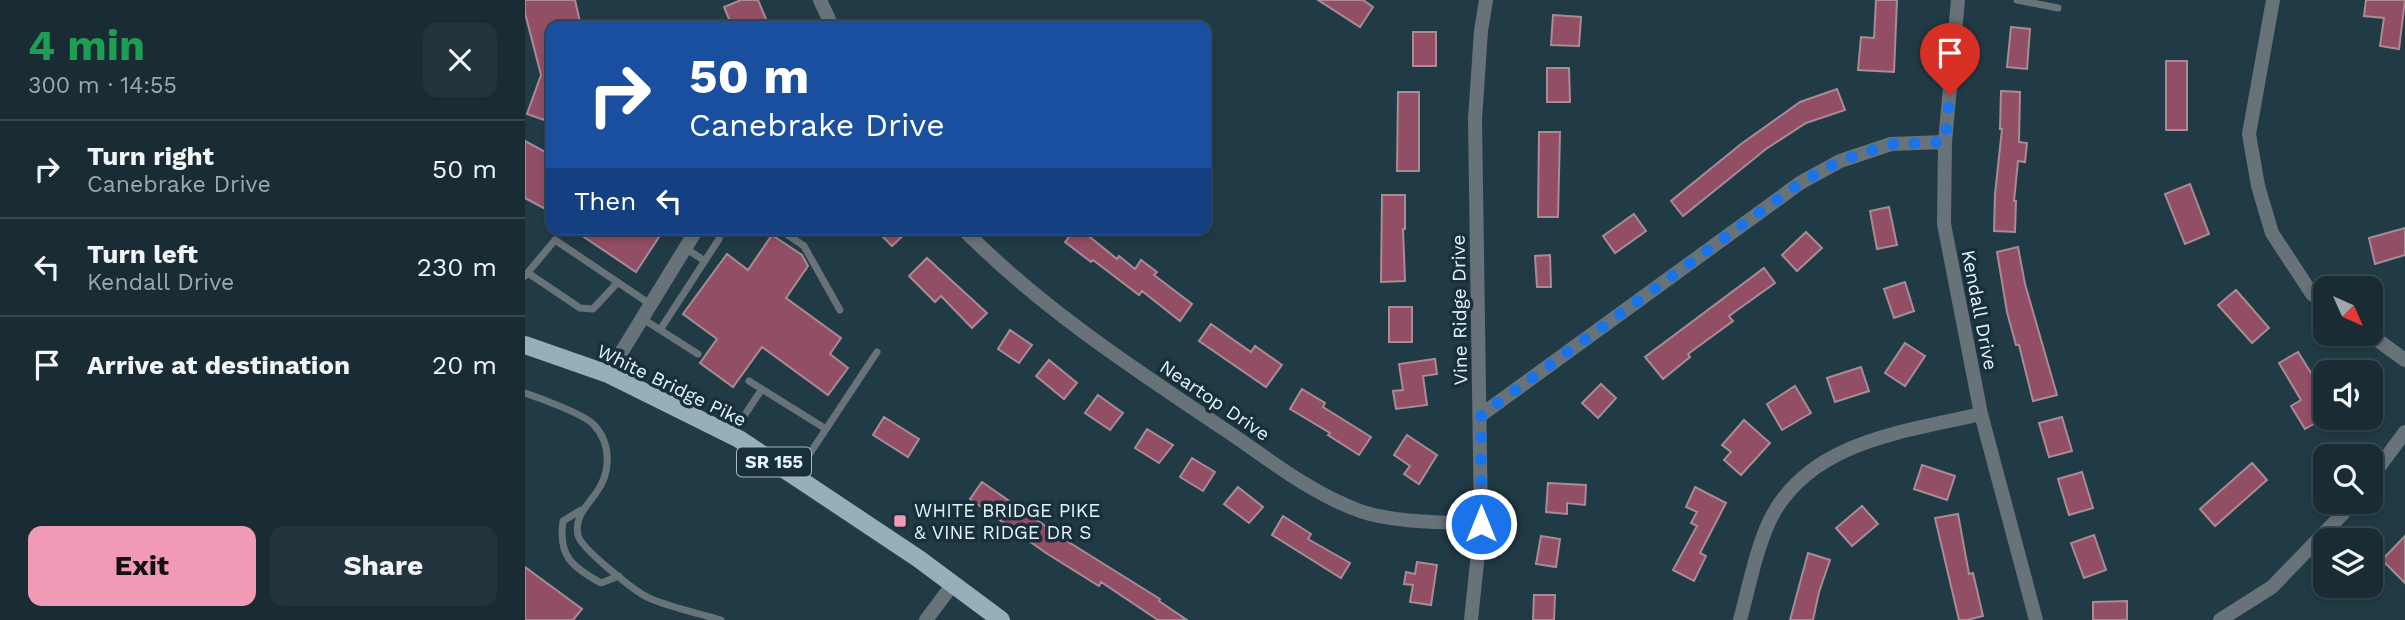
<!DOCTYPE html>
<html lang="en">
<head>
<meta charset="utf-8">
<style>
  :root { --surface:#192c34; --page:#22343c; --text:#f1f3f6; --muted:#9fa7ac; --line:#37484f; --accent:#f09ab6 }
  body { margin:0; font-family:"Work Sans",sans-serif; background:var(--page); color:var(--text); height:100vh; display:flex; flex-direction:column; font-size:26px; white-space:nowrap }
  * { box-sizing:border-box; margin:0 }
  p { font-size:23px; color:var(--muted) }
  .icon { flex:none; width:38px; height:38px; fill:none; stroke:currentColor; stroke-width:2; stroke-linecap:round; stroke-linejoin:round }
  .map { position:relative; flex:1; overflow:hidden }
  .sheet { display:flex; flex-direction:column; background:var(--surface); width:525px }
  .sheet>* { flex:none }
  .banner { position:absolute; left:21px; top:21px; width:665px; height:214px; border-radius:14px; box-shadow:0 4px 10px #0003,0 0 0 2px var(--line); background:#1a4fa0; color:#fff; overflow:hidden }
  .needle { width:46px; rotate:135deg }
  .controls { position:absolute; left:1788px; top:276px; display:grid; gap:14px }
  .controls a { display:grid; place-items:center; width:70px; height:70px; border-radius:14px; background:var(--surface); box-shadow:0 4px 10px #0003,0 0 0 2px var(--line); font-size:35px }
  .pin { position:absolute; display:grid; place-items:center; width:60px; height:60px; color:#fff; margin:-72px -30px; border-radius:50% 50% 50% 0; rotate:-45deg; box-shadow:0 0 7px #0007 }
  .pin .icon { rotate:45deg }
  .me { position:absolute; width:77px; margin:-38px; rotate:0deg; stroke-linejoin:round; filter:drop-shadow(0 0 5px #0008) }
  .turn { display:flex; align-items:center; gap:24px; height:147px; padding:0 28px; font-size:32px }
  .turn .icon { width:91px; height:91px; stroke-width:2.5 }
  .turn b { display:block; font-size:49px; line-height:60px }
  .then { display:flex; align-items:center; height:66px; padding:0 28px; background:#0003; gap:14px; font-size:26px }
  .round { display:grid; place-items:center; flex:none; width:74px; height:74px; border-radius:14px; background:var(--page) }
  .head { display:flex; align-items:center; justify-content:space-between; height:119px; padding:0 28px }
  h1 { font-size:42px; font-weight:700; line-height:52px; color:#1e9e55 }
  .primary-button { display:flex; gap:14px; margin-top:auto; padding:14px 28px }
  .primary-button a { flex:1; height:80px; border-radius:14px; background:var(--accent); color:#111; font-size:28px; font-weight:700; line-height:80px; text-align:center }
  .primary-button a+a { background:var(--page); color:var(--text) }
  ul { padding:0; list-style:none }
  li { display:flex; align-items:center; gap:21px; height:98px; padding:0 28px; border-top:2px solid var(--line) }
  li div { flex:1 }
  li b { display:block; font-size:26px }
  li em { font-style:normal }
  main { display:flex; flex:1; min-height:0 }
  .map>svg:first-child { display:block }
</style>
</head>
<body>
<main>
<section class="sheet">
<div class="head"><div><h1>4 min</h1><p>300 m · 14:55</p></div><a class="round"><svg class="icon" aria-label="close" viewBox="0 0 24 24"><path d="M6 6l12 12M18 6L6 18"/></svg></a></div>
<ul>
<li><svg class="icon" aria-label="right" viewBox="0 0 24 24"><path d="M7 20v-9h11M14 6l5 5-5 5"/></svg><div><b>Turn right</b><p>Canebrake Drive</p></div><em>50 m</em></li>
<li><svg class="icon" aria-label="left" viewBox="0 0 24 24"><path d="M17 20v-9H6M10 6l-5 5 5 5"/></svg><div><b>Turn left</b><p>Kendall Drive</p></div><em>230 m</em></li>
<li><svg class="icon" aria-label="arrive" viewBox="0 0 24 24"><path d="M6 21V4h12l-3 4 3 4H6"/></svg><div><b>Arrive at destination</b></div><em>20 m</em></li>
</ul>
<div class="primary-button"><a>Exit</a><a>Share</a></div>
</section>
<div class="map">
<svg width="1880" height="620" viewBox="0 0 1880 620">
  <rect width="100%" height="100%" fill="#213b46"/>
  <path fill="#924e65" stroke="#a88b93" stroke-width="2" d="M0,0H50L56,26H26V100L19,120L2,114L16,75L0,13Z
    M216,0H233L244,26H207L199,7Z
    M793,0H838L848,7L835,27Z
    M1351,0H1372L1369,72L1333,70L1336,37L1349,38Z
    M1841,0H1880L1874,49L1855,46L1859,18L1839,16Z
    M1028,15L1056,17L1054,46L1026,45Z
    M1486,27L1505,29L1502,69L1482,67Z
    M888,32H911V66H888Z
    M1641,61H1662V130H1641Z
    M1022,68H1044L1045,102H1022Z
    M1312,89L1320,110L1281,123L1241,149L1158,216L1146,201L1216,144L1275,102Z
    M1476,91L1495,92L1494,142L1502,143L1500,162L1493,161L1489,201H1491L1490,232L1469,231L1470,194L1477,129H1475Z
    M873,92H894V171H872Z
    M1014,132H1035L1033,217H1013Z
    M0,141L26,155V212L0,198Z
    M1665,184L1684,234L1660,244L1640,194Z
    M857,195H880V229H878L880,281L856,282Z
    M1364,207L1372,245L1352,249L1345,211Z
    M1109,214L1121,231L1090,253L1078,236Z
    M1880,228V255L1850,264L1844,238Z
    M47,229H122L134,237L111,272Z
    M350,229H385L367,246Z
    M550,229H555L592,259L594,256L610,269L616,260L632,272L629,275L667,304L655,321L617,291L614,295L568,260L566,262L540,242Z
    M1281,232L1297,248L1272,271L1257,255Z
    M247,235L277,255L283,266L261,298L316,338L305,354L323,368L303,395L237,347L208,387L175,363L192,339L158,314L202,254L223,270Z
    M1493,247L1500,284L1532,395L1508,401L1494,345H1491L1482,312L1472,252Z
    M1025,255L1026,287H1012L1010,256Z
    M402,258L462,313L447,328L416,296L410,302L384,276Z
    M1239,268L1250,283L1204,316L1208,321L1163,354L1165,357L1138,379L1120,357Z
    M1380,282L1389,311L1369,318L1359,289Z
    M1711,290L1744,328L1727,343L1693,305Z
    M864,307H887V342H864Z
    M686,324L726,352L730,346L757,365L741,387L674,341Z
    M485,330L507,345L494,363L473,349Z
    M1380,343L1400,356L1380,386L1360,373Z
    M1773,352L1801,397V417L1780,429L1766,406L1776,400L1754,363Z
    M910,359L912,374L898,376L902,405L871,409L868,391L878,390L874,364Z
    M524,360L552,383L539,399L511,376Z
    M1336,367L1344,391L1310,402L1302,378Z
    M1076,384L1091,398L1073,418L1057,403Z
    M1270,386L1286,413L1257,430L1242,404Z
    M777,389L800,403L798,407L846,437L834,455L803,435L805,433L765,409Z
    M573,395L598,413L585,430L560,413Z
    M359,417L394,439L383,457L348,435Z
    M1537,417L1547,451L1524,457L1514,423Z
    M1219,420L1245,443L1216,475L1199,460L1206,452L1197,445Z
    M622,429L648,445L634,463L610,448Z
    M882,435L912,455L894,484L879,474L885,466L869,455Z
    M667,458L690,472L678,491L655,477Z
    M1727,463L1742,480L1690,526L1675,509Z
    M1397,465L1430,476L1422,500L1389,489Z
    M1557,472L1568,508L1544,515L1533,479Z
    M457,482L542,541L635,599L634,601L662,620H633L576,582L574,586L521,553L445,499Z
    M1023,483L1061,485L1060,505L1042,503V514L1021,512Z
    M713,487L738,507L724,523L699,504Z
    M1170,487L1201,503L1175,553L1181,556L1169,581L1148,570L1172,526L1166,523L1172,512L1161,507Z
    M1337,506L1353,524L1327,546L1311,528Z
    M1433,514L1444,574L1448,573L1458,616L1442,620H1434L1410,518Z
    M758,516L786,534L783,539L825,563L816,578L747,535Z
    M1569,535L1581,570L1559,578L1546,543Z
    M1016,536L1035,539L1031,567L1011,564Z
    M1880,536V583L1857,560Z
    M1283,553L1305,560L1294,592L1288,620H1265Z
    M892,562L912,565L906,605L885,602L888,585L879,584L881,572L890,574Z
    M0,567L57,609L48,620H0Z
    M1009,595H1030L1029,620H1008Z
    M1602,601V620H1568V602Z"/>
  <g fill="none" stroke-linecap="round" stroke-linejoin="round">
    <path stroke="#687379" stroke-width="7" d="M1492,0L1533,8
      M254,229L279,246L315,310
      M160,248L180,261
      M3,273L55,308L68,309L93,282
      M0,276L30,240L125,304
      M118,319L173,354
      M135,330L194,239
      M224,381L301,429
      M0,393C15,398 58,414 68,424C87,443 86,473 71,493C62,506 49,517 53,535C55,548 112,593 124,598C147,608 173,613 196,620
      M207,434L237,389
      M270,476L352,352
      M56,510L38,521C33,556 47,567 76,583L94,576"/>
    <path stroke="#687379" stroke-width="14" d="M295,0L307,26
      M1433,0L1420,142L1419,224L1456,414L1511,620
      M1748,0L1724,134L1733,186L1747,233L1787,294L1801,304
      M438,229C516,308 608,368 699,429C742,458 785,493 835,511C869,523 920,522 956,524
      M1844,334L1880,360
      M83,374L172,229
      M956,415L1275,183L1315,161L1366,144L1420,142
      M1846,478L1880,432
      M401,620L428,584
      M946,620L956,524L950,119L956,31L961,0
      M1215,620C1224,587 1230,553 1244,522C1282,441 1379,432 1456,414
      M1695,620L1747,587L1829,502"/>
    <path stroke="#97afbb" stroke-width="18" d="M0,345L83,374L214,439L394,559L476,620"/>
  </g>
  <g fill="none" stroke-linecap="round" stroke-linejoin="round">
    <path stroke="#1a73e8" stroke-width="12" stroke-dasharray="0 21.6" d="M956,524V415L1275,183L1315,161L1366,144L1420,142L1425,95"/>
  </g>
  <rect fill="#f09ab6" stroke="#17303b" stroke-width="2.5" x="368" y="514" width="14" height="14" rx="3.5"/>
  <g text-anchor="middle" stroke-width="7" stroke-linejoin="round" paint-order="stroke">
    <rect fill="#17303b" stroke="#a7b9c1" stroke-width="2" x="212" y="447.5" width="74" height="29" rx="5"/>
    <g font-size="18" font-weight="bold" fill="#e5f4fb">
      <text x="249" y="468">SR 155</text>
    </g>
    <g font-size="19" fill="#e5f4fb" stroke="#17303b">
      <text transform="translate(934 310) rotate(-91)" y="7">Vine Ridge Drive</text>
      <text transform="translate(1455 310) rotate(79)" y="7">Kendall Drive</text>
      <text transform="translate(147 385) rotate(26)" y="7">White Bridge Pike</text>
      <text transform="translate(690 400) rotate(34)" y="7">Neartop Drive</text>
    </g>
    <g font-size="19" fill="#e5f4fb" stroke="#17303b" text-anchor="start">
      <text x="389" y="517">WHITE BRIDGE PIKE<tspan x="389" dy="22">&amp; VINE RIDGE DR S</tspan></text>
    </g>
  </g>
</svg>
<div class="controls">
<a><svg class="needle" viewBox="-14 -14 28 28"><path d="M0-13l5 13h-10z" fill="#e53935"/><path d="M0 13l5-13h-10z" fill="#9fa7ac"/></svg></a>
<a><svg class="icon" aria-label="sound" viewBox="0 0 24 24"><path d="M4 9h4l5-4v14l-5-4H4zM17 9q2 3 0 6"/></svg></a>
<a><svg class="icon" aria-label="search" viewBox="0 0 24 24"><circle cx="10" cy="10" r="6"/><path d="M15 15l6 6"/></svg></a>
<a><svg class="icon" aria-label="layers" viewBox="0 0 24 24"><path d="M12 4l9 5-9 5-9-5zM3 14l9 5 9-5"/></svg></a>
</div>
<div class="pin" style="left:1425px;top:95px;background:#d93025"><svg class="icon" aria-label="arrive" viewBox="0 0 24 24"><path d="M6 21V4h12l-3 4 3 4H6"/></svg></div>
<svg class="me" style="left:956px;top:524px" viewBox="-20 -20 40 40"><circle r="17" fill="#1a73e8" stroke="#fff" stroke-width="3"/><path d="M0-11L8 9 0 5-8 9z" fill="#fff"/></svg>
<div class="banner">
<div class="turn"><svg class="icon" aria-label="right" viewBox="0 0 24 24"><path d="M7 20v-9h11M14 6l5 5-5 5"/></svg><div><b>50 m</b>Canebrake Drive</div></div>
<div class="then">Then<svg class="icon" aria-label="left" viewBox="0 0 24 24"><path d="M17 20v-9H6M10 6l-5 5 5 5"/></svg></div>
</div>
</div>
</main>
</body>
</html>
